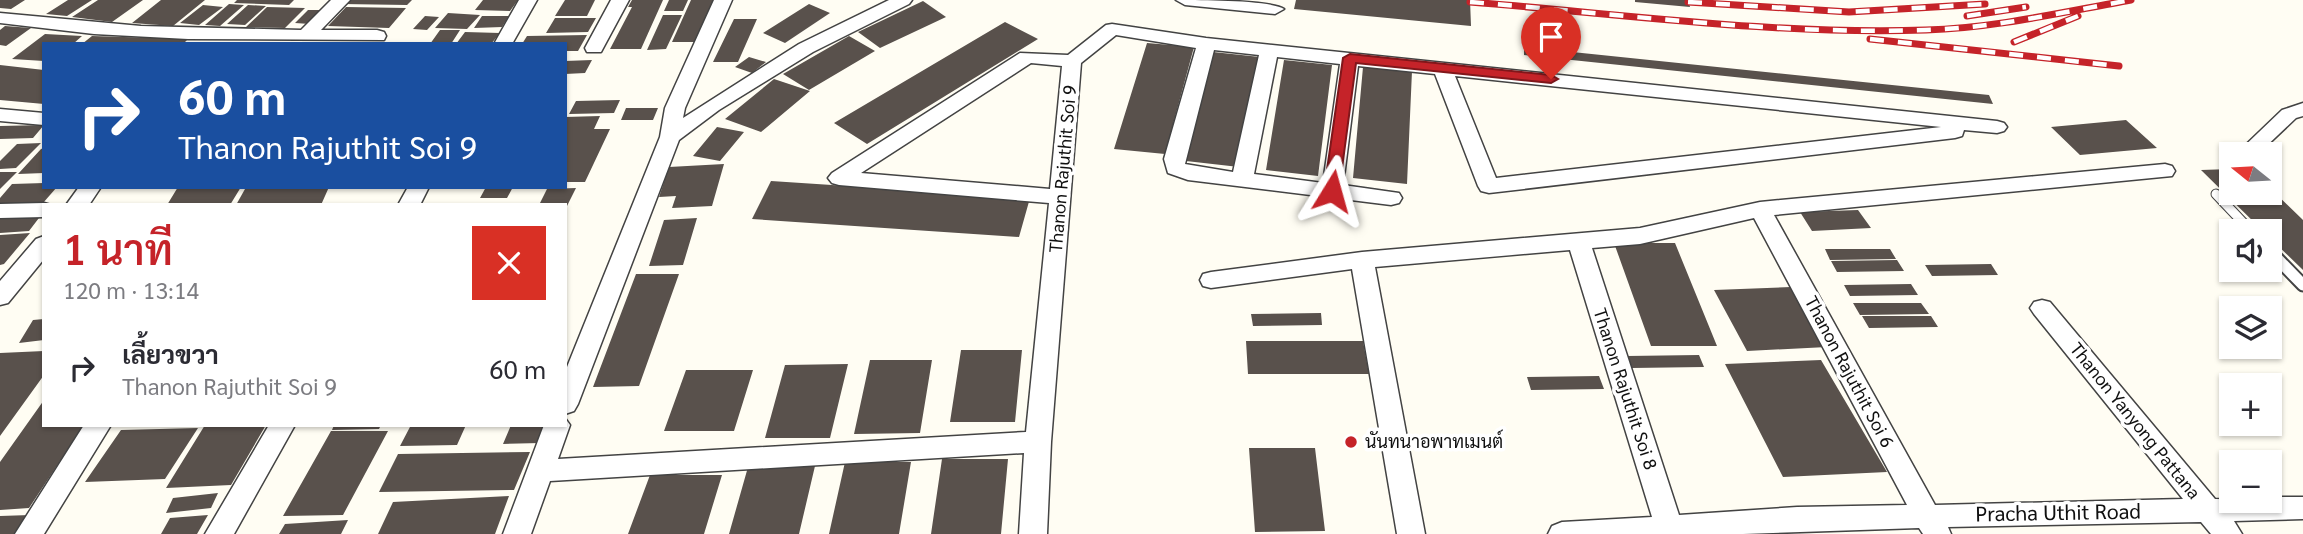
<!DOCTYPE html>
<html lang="th">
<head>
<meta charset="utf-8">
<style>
  :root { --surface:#fff; --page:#f7f7f7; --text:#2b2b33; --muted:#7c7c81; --accent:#c52329 }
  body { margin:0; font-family:Georgia,Sarabun,serif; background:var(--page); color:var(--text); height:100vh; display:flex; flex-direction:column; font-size:26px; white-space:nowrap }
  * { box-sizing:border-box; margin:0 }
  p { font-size:23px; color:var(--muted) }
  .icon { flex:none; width:38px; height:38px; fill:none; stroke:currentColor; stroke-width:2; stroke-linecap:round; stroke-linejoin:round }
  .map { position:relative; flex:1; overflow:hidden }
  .side { position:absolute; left:42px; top:203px; width:525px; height:224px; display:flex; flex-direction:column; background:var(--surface); border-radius:0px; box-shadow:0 2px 5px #0004 }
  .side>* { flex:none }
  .top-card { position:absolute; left:42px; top:42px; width:525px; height:147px; border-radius:0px; box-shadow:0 2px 5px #0004; background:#1a4fa0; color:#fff; overflow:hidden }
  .needle { width:46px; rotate:288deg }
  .buttons { position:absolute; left:2219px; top:142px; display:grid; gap:14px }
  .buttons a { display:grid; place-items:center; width:63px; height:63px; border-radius:0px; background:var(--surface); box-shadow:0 2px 5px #0004; font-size:35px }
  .pin { position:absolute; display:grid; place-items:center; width:60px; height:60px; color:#fff; margin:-72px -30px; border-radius:50% 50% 50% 0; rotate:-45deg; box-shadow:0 0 7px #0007 }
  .pin .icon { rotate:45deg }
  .me { position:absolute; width:77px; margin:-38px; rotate:8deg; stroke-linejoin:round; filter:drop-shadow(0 0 5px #0008) }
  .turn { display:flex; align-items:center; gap:24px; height:147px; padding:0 21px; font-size:32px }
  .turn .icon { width:91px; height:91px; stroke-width:2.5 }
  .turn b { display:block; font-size:49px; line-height:60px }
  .round { display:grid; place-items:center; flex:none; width:74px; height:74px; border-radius:0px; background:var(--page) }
  .overview { display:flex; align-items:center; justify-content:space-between; height:119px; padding:0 21px }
  h1 { font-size:42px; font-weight:600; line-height:52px; color:var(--accent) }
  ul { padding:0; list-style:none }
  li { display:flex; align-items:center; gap:21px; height:91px; padding:0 21px }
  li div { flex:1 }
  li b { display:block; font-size:26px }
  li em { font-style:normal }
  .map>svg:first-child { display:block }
</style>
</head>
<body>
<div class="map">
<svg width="2303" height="534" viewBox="0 0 2303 534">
  <rect width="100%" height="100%" fill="#fffdf3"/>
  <path fill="#59514c" d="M0,0H25L11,9L0,8Z
    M68,0H92L67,16L46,14Z
    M98,0H143L112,22L72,17Z
    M161,0H205L173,26L132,23Z
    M237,0H294L289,5L234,3Z
    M346,0H412L407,5L342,4Z
    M483,0H518L510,11L475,10Z
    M565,0H595L587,16H555Z
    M632,0H663L641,49H610L632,7H628Z
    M669,0H688L683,11H664Z
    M691,0H715L697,42H672Z
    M1296,0H1470L1471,26L1294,9Z
    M1635,0H1688L1690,7L1635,2Z
    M923,1L946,17L880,48L858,32Z
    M229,4L244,5L220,26L205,25Z
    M809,4L830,13L785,43L763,33Z
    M203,5L223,7L199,25L180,23Z
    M248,5L266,6L245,25L227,24Z
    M267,7L305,8L285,28L246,27Z
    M346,7L406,8L389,28L328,26Z
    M308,10H323L310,24L295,23Z
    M448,13L480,15L467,29L435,28Z
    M663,15H682L666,49L647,50Z
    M425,16L439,17L427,30L413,29Z
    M482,16H509L502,27L474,28Z
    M555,18H596L588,32L546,33Z
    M734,19H757L738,62H713Z
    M1005,22L1038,39L867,144L834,123Z
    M5,26L31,28L6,46L0,45V30Z
    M440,30H460L451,44H430Z
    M465,32L500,33L491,44H456Z
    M45,34L82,36L73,44H44V61L12,59Z
    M587,35L578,51H565V44H522L527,36Z
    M92,36L188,39L183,44H82Z
    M849,36L875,51L809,90L783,74Z
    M1147,43L1194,47L1165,154L1114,149Z
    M1524,47L1989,95L1993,104L1524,55Z
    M1213,52L1260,57L1239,167L1186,161Z
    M749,57L766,62L752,73L735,67Z
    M592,60L585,73L565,74V61Z
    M1284,60L1332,65L1318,176L1266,170Z
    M0,65L44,70V104L0,100Z
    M1363,67L1412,71L1407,184L1353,178Z
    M774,79L810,91L761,132L725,119Z
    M620,100L614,113L569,114L576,101Z
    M626,108H658L653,120H621Z
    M600,116L594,129H610L585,182H565V117Z
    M2126,120L2157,148L2080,155L2051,127Z
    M44,125L33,138L0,139V126Z
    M717,127L744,132L720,161L693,156Z
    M41,143L16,168L0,169V161L17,144Z
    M44,148V173L18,174L41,149Z
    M724,164L712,206L672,208L676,196L659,197L669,167Z
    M2231,169V192H2270V188L2303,220V270L2270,238V231H2263L2201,170Z
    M0,172H17L0,189Z
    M771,181L1030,198L1019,237L752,219Z
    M44,183V187H57L43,203L0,205V198L12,184Z
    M178,187H241L230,205H167Z
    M265,187H329L321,205H236L245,189Z
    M486,187H513L507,198H480Z
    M576,188L565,210V205H539L547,189Z
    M1858,210L1871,228L1812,231L1800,212Z
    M42,214L29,231L0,233V218Z
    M697,218L683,265L649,266L664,220Z
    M30,233L4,264L0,265V235Z
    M1614,243H1675L1717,346H1651Z
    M1825,249H1890L1896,259L1830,260Z
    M1897,260L1904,271L1837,272L1831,261Z
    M1991,264L1998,275L1932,276L1925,265Z
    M636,274H679L639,386L593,387Z
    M1911,284L1918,295L1850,296L1844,285Z
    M1791,287L1827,347L1747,351L1714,290Z
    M1853,303H1921L1929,314L1860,315Z
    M1321,313L1322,325L1253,326L1251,314Z
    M1862,316H1931L1938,327L1869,328Z
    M44,319V340L19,343L33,320Z
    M1246,341H1363L1369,374H1248Z
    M961,350H1022L1015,422H950Z
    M44,351V375L0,436V353Z
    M1699,355L1704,367L1632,368L1627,356Z
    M870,360H932L920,433L854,434Z
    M1821,360L1887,472L1783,477L1725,364Z
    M848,364L830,438H765L785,365Z
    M686,370H753L734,431H664Z
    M1599,376L1604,389L1531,390L1527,377Z
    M44,400V425H84L29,508L0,510V462Z
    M205,425H266L231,485L166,488Z
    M334,425H381L379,429L332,430Z
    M411,425H466L457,445L400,446Z
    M511,425H547L540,443L503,444Z
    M198,428L165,479L85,482L121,430Z
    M331,431H388L343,515L283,516Z
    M1249,448H1315L1325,531L1255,532Z
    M530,452L514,490L379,492L398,454Z
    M942,459H1008L1001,534H931Z
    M845,462H911L899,534H829Z
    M815,466L799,534H729L748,467Z
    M650,475H722L704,534H628Z
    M218,493L211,508L166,513L173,498Z
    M509,496L495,534H378L393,502Z
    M30,515L17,534H0V516Z
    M208,515L197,534H161L170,518Z
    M348,520L341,534H279L285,524Z"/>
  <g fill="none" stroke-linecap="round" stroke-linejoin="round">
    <defs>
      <path id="service-far1" d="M2216,194L2251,231"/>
      <path id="service" d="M2270,251L2303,285"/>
      <path id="minor" d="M331,0H350L321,30H377L384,32L386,36L384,40L188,39L94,34L0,23V13L141,26L301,30Z
        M519,0H537L512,44H494Z
        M611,0H629L601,52H587L585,48Z
        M714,0H732L685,108L683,118L799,44L889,0H912L909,4L813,52L719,110L679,140L578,404L574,411L565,414V372L660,137L665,108Z
        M1176,0C1198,0 1271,0 1284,9L1275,14L1185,5Z
        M1112,24L1206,38L1997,121L2004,123L2007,127L2004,131L1997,133L1964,130L1962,136L1955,138L1489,193L1481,191L1478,186L1435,74L1358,66L1343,185L1399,193L1402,198L1399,203L1391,205L1188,180L1168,173L1164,159L1196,48L1116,35L1081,63L1051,442L1047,534H1019L1024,453L550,481L531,534H503L544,425H565V418L570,425L558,459L1026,432L1049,203L839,185L832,183L828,178L832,173L1020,53L1068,55L1106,25ZM1214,50L1259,55L1233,172L1185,164ZM1277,57L1340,64L1323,183L1254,174ZM1031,63L1062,66L1050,189L861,173ZM1455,76L1941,127L1496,178Z
        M2303,103V116L2296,118L2258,154H2236L2282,110Z
        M0,109L44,113V125L0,121Z
        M2165,164L2172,166L2175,171L2172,176L1774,215L1935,505L2183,499L2034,314L2030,308L2034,302L2042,300L2050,302L2215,499L2270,500V497H2303V519L2234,521L2242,534H2211L2201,522L1948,527L1951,534H1923L1919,528L1743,534H1548L1552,526L1562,522L1652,517L1570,250L1375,267L1425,534H1397L1352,269L1211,288L1203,286L1200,280L1203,274L1211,272L1362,252L1640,228L1760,202ZM1754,218L1907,505L1797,507L1679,515L1592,248L1640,244Z
        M79,187H101L89,205H66Z
        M408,187H429L420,205H398Z
        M44,203L51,205H44V217L0,218V204Z
        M44,236V259L8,303L0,305V281L36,239Z
        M84,425H111L44,534H15Z
        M269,425H295L234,534H205Z"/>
    </defs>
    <use href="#service-far1" stroke="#434343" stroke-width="11"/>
    <use href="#service" stroke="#434343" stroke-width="15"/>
    <use href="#minor" stroke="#434343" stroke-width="3"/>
    <use href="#service-far1" stroke="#fff" stroke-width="9"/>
    <use href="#service" stroke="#fff" stroke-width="11"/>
    <use href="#minor" fill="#fff" fill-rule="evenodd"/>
    <defs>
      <path id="rail" d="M1470,2C1622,14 1774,35 1926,30C1995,28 2063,12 2131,0
        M1688,2L1849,12L1985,4
        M1967,16L2026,7
        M1870,39L2119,66
        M2014,42L2078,16"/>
    </defs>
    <use href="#rail" stroke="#c52329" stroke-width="7"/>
    <use href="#rail" stroke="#fff" stroke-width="4.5" stroke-dasharray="14" stroke-linecap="butt"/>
  </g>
  <path fill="#c52329" stroke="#80171b" stroke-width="2" d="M1350,54L1551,75L1558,79L1551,83L1356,63L1339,191L1332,196L1324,191L1343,58Z"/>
  <circle fill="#c52329" stroke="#fff" stroke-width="2.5" cx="1351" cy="442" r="7"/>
  <g text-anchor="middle" stroke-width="7" stroke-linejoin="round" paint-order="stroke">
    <g font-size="18" fill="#101010" stroke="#fff">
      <text transform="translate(1063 169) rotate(-85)" y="6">Thanon Rajuthit Soi 9</text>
      <text transform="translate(1849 372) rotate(62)" y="6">Thanon Rajuthit Soi 6</text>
      <text transform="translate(1625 389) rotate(72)" y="6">Thanon Rajuthit Soi 8</text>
      <text transform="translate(2135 421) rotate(51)" y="6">Thanon Yanyong Pattana</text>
    </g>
    <g font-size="18" fill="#101010" stroke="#fff" text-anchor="start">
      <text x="1365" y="448">นันทนาอพาทเมนต์</text>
    </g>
    <g font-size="21" fill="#101010" stroke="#fff">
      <text transform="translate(2058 513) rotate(-1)" y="7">Pracha Uthit Road</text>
    </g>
  </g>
</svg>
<div class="buttons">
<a><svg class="needle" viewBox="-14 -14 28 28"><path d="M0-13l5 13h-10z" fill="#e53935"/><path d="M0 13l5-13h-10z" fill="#7c7c81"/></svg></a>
<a><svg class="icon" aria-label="sound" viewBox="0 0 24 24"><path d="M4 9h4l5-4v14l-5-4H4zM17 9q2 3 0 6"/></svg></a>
<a><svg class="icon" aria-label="layers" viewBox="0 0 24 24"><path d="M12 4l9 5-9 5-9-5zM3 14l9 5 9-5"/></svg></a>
<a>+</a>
<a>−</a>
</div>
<div class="pin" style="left:1551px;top:79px;background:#d93025"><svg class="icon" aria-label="arrive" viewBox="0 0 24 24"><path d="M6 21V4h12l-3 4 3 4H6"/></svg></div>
<svg class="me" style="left:1332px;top:191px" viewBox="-20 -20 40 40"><path d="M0-17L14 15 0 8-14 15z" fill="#c52329" stroke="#fff" stroke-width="4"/></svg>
<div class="top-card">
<div class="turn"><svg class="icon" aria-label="right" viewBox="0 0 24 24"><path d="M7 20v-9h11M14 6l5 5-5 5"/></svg><div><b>60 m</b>Thanon Rajuthit Soi 9</div></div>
</div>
<section class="side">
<div class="overview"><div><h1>1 นาที</h1><p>120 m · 13:14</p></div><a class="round" style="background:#d93025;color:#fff"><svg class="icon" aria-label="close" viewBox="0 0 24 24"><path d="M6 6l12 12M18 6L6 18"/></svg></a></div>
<ul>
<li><svg class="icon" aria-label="right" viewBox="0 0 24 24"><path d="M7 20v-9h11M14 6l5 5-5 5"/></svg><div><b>เลี้ยวขวา</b><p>Thanon Rajuthit Soi 9</p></div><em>60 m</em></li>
</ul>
</section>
</div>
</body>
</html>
